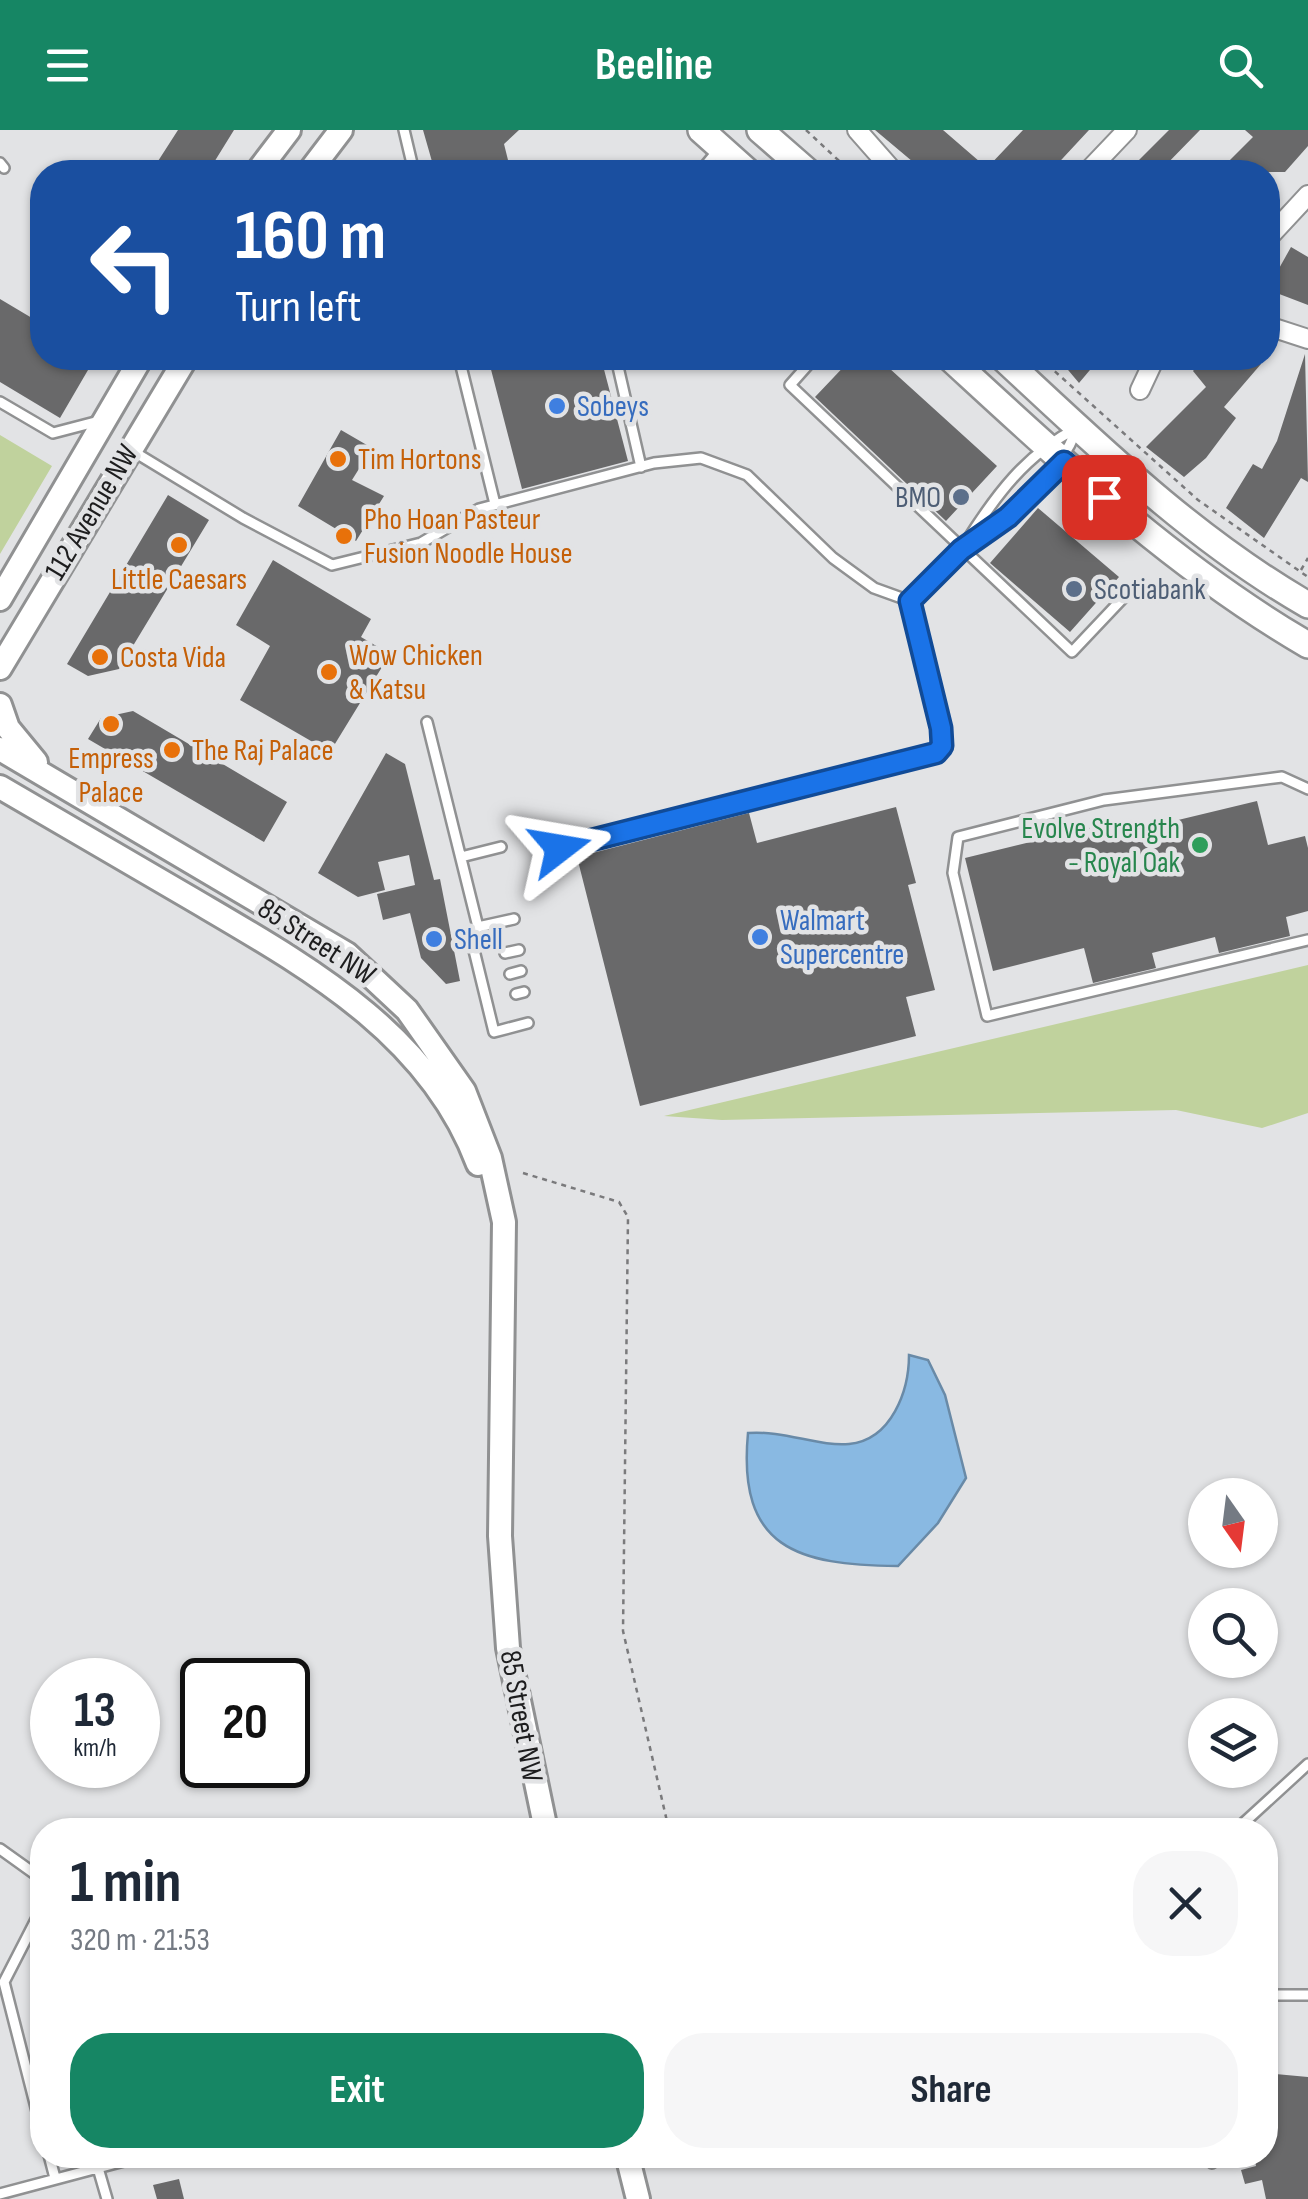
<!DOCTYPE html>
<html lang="en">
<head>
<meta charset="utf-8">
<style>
  :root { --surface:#fff; --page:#f6f6f7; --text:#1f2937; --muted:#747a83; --accent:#168664 }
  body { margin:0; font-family:"Sofia Sans Condensed",sans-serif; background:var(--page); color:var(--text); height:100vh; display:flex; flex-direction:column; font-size:38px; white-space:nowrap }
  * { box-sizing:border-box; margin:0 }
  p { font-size:32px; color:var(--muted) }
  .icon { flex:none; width:55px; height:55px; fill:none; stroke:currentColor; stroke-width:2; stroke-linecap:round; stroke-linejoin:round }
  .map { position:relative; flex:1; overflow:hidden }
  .details { position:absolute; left:30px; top:1688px; width:1248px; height:350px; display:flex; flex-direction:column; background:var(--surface); border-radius:40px; box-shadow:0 2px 8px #0004 }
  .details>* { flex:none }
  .top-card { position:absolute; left:30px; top:30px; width:1250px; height:210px; border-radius:40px; box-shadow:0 2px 8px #0004; background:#1a4fa0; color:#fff; overflow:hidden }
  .needle { width:65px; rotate:166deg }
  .tools { position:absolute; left:1188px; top:1348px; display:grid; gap:20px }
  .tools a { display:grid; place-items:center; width:90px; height:90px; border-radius:50%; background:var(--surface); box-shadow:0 2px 8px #0004; font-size:50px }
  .speed { position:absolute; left:30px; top:1528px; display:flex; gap:20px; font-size:50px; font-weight:700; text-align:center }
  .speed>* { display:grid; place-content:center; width:130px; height:130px; border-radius:50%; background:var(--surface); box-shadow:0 2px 8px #0004; line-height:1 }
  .speed small { font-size:25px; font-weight:400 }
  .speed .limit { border:5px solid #111; border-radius:15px; background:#fff; color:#111 }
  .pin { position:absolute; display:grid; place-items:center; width:85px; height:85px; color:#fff; margin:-42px; border-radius:20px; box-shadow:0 5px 15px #0006 }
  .me { position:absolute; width:110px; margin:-55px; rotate:76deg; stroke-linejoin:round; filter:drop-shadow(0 0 8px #0008) }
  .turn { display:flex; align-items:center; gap:35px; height:210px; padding:0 40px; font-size:45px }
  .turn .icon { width:130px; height:130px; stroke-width:2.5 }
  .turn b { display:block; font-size:70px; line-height:85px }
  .round { display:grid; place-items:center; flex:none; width:105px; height:105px; border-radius:40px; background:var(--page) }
  .head { display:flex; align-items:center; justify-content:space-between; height:170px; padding:0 40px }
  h1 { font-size:60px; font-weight:700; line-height:75px }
  .primary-button { display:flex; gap:20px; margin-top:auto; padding:20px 40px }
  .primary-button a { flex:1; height:115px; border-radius:40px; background:var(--accent); color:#fff; font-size:40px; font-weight:700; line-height:115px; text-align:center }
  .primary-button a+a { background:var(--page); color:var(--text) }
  header { display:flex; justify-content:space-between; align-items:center; height:130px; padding:0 40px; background:var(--accent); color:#fff; font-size:45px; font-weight:700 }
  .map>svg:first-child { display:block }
</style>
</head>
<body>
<header><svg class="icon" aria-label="menu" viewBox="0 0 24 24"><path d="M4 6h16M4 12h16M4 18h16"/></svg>Beeline<svg class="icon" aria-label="search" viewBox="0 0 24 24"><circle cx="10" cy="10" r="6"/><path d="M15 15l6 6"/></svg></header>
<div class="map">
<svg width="1308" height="2069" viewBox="0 0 1308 2069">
  <rect width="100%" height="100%" fill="#e2e3e5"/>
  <path fill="#c0d29d" d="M0,305L52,336L0,424Z
    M1308,835V983L1262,998L1176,980L722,990L664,986Z"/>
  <path fill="#89b9e2" stroke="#698aa7" stroke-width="2.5" d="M909,1225L928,1230L945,1265L966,1348L938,1393L898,1436C798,1435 737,1419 748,1303C783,1300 820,1317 849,1314C892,1310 909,1260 909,1225Z"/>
  <path fill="#69696a" d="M178,0H234L208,42H151Z
    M423,0H519L504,14L511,42H435Z
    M875,0H943L987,38L1023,0H1089L1050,42H925Z
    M1169,0H1200L1159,42H1127Z
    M1245,0H1308V16L1285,42H1218L1253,7Z
    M1291,117L1308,127V175L1274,162L1278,154L1272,151Z
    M0,169L42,194V228H95L60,288L0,252Z
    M1305,224L1308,352L1301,348L1264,408L1226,378L1253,334L1262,339L1277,311Z
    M488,228H601L628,331L522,359Z
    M852,228H878L997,336L946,391L815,267Z
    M1058,228H1100L1079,253Z
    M1203,228H1253L1261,234L1224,277L1236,288L1206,328L1184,347L1146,317L1206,257L1193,241Z
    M341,300L372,318L352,350L384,366L356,411L298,376Z
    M168,365L209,390L119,539L88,546L67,534Z
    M1038,378L1119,447L1070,502L990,433Z
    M273,430L371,489L361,507L390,524L330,622L240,570L270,516L236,495Z
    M133,581L287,672L264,712L88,609L101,588Z
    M386,623L405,634L434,750L440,749L460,851L446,854L421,828L410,783L383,790L377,764L415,755L409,725L378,732L385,760L358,767L318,743Z
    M1257,671L1268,715L1305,706L1308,718V781L1286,787L1290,806L1219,823L1215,807L1152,823L1156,838L1093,853L1084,818L993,841L965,728L1117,691L1120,704Z
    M896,677L916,753L908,755L935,860L906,867L916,906L640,976L577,727L749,683L757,713Z
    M1265,1943L1308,1947V2069H1266L1262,2050L1245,2054L1241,2040L1256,2036L1254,2025H1265Z
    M179,2049L184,2069H157L153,2055Z"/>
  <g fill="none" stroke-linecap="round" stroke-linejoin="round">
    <defs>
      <path id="service" d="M404,0L414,42
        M0,33L4,38
        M700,42L719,19
        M459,228L495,374
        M616,228L641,337
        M814,228L790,255L1072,522L1124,467
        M0,272L53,303L99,291
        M131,320L243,388L332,435L421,413L479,379L654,333L701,328L747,345L833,428L874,458L910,471
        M965,414C995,366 1026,324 1077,298
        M910,471C926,455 942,437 960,422C1004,383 1054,357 1076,301
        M427,592L478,797L514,789
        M1308,659L1282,647L1104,670L958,707L953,743L987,886L1308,810
        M560,719L935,623L942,616L941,598L910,471
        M461,727L501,717
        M478,797L471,808L494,902L528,893
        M505,823L519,820
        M510,844L521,841
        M516,864L524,862
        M1236,1700L1308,1634
        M0,1719L42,1749
        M42,1778L4,1852L42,2001
        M1265,1865H1308
        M49,2025L55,2048
        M1205,2025L1212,2033
        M98,2038L107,2069
        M0,2064L124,2031L171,2025"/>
      <path id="minor" d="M857,0L894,42
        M1087,42L1127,0
        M1268,108L1308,65
        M1268,196L1308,209
        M1140,260L1155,228"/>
      <path id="tertiary" d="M257,42L289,0
        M309,42L341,0
        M0,469L141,228
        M0,538L186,228
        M0,575L8,598L36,632
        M0,619L347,824L407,880L464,961L490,1028L504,1092L500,1406L508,1518L546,1700
        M0,657C64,694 128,732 192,769C306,836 429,903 478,1034
        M627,2025L638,2069"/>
      <path id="secondary" d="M701,0L748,42
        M760,0L808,42
        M950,228C1063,332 1174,437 1308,515
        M1003,228C1099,317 1193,409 1308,475"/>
    </defs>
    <use href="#service" stroke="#909192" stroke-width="14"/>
    <use href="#minor" stroke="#909192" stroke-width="22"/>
    <use href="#tertiary" stroke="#909192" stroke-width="28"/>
    <use href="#secondary" stroke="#909192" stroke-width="30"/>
    <path stroke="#7a7a7c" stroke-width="2.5" stroke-dasharray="5 5" stroke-linecap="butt" d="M806,0L851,42
      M1040,228L1198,370L1308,447
      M1301,440L1308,428
      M523,1043L619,1072L628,1087L623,1501L669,1700"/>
    <use href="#service" stroke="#fff" stroke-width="9"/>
    <use href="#minor" stroke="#fff" stroke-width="18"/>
    <use href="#tertiary" stroke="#fff" stroke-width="22"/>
    <use href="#secondary" stroke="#fff" stroke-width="25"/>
  </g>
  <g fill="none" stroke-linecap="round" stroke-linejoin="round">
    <defs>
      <path id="route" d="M560,718L936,623L942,616L941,598L910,471L961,420L1008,387L1064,332L1104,367"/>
    </defs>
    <use href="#route" stroke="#114b97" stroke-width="25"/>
    <use href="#route" stroke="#1a73e8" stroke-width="18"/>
  </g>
  <g fill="#3f7fe0" stroke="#e2e3e5" stroke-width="4">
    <circle cx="557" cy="276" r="10"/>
    <circle cx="760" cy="807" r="10"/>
    <circle cx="434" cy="809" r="10"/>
  </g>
  <g fill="#e8710a" stroke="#e2e3e5" stroke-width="4">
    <circle cx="338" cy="329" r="10"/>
    <circle cx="344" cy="406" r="10"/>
    <circle cx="179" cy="415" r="10"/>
    <circle cx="100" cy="527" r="10"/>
    <circle cx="329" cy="542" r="10"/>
    <circle cx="111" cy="594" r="10"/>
    <circle cx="172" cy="620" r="10"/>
  </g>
  <g fill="#5c6f8a" stroke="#e2e3e5" stroke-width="4">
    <circle cx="961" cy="367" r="10"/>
    <circle cx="1074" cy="459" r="10"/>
  </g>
  <circle fill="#2e9e5b" stroke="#e2e3e5" stroke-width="4" cx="1200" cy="715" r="10"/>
  <g text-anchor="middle" stroke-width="9" stroke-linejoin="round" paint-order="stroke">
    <g font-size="30" fill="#366cbe" stroke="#e2e3e5" text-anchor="start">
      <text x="577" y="286">Sobeys</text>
      <text x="780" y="800">Walmart<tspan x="780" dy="34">Supercentre</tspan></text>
      <text x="454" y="819">Shell</text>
    </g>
    <g font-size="30" fill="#c56008" stroke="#e2e3e5" text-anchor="start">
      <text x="358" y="339">Tim Hortons</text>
      <text x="364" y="399">Pho Hoan Pasteur<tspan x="364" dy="34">Fusion Noodle House</tspan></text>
      <text x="179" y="459" text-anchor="middle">Little Caesars</text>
      <text x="349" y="535">Wow Chicken<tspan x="349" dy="34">&amp; Katsu</tspan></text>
      <text x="120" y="537">Costa Vida</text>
      <text x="192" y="630">The Raj Palace</text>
      <text x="111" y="638" text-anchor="middle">Empress<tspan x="111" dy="34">Palace</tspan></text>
    </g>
    <g font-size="30" fill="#4e5e75" stroke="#e2e3e5" text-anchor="end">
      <text x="941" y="377">BMO</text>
      <text x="1094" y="469" text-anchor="start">Scotiabank</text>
    </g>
    <g font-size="30" fill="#1d1d1e" stroke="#e2e3e5">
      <text transform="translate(91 382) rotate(-59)" y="10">112 Avenue NW</text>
      <text transform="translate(317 811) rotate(33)" y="10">85 Street NW</text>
      <text transform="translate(522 1586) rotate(80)" y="10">85 Street NW</text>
    </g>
    <g font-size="30" fill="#27864d" stroke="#e2e3e5" text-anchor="end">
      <text x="1180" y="708">Evolve Strength<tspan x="1180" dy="34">- Royal Oak</tspan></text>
    </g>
  </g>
</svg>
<div class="tools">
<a><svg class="needle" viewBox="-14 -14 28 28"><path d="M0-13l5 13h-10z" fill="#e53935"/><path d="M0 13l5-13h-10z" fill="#747a83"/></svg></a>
<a><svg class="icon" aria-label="search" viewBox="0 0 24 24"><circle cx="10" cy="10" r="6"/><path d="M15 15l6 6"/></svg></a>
<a><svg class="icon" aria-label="layers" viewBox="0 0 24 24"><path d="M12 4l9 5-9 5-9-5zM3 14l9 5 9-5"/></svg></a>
</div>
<div class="speed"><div>13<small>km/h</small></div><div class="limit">20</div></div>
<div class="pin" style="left:1104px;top:367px;background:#d93025"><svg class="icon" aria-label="arrive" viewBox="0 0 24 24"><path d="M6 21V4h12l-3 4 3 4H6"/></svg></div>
<svg class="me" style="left:560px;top:718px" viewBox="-20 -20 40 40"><path d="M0-17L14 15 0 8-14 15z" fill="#1a73e8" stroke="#fff" stroke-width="4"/></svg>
<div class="top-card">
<div class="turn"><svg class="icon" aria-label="left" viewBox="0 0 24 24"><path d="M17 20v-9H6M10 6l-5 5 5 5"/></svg><div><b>160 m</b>Turn left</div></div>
</div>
<section class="details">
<div class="head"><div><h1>1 min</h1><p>320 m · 21:53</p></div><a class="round"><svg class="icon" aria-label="close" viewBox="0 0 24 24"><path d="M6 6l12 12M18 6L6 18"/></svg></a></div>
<div class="primary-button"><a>Exit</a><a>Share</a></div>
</section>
</div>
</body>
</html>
